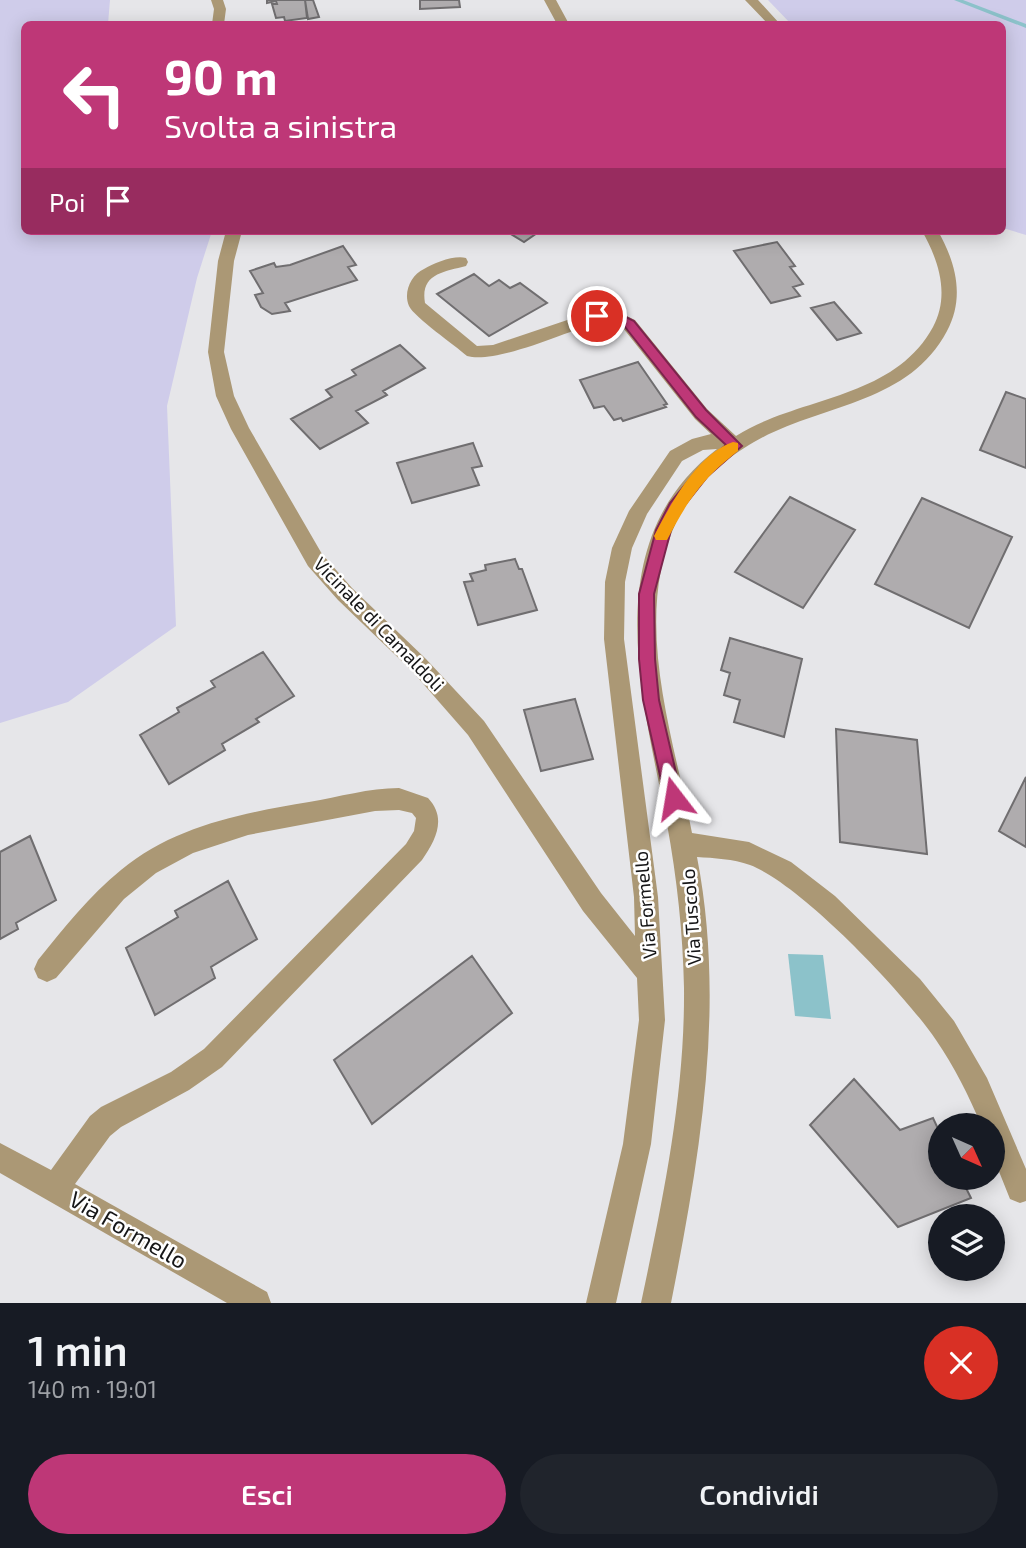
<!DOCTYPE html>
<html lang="it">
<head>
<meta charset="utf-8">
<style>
  :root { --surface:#171b24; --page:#20242c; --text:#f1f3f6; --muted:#9ea1a6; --accent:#be3777 }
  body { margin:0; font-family:"Exo 2",sans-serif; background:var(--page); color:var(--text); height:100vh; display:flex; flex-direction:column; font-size:26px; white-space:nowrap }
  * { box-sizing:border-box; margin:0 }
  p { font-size:23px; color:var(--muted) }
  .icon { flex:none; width:38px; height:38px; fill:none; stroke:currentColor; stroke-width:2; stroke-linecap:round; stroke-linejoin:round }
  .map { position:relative; height:1303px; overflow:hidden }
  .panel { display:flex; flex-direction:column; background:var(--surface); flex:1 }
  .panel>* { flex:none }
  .top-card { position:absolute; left:21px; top:21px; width:985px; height:214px; border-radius:10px; box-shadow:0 4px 18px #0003; background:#be3777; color:#fff; overflow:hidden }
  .needle { width:46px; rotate:135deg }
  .fabs { position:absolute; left:928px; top:1113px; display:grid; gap:14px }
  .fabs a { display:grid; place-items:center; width:77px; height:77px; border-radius:50%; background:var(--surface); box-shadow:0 4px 18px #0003; font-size:35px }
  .pin { position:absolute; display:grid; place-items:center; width:60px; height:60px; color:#fff; margin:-30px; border:4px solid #fff; border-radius:50%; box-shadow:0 2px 7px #0007 }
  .me { position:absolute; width:77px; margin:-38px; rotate:346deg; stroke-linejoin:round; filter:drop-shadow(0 0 5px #0008) }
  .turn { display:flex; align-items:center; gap:24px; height:147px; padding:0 28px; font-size:32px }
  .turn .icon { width:91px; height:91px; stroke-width:2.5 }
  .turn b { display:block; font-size:49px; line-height:60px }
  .then { display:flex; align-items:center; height:66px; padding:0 28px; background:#0003; gap:14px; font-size:26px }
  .round { display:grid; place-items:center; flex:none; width:74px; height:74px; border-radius:37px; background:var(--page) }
  .summary { display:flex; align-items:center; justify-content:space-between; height:119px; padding:0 28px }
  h1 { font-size:42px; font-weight:600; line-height:52px }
  .button { display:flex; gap:14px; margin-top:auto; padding:14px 28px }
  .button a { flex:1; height:80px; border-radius:42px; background:var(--accent); color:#fff; font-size:28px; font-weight:600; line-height:80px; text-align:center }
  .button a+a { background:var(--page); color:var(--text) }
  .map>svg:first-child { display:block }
</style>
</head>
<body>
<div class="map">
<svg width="1026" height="1303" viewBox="0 0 1026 1303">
  <rect width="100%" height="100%" fill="#e6e6e9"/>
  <path fill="#cfccea" d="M0,0H110L108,24H24V231H212L197,278L167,406L176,626L68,702L0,723Z
    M768,0H1026V235L1003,228V24H791Z"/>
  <path fill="#8cc2ca" d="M788,954L823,955L831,1019L795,1016Z"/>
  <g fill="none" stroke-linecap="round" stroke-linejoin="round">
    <path fill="#8cc2ca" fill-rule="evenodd" d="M954,0H963L1026,24V28Z"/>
  </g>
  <path fill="#afacae" stroke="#706e70" stroke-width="2" d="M267,0H305L307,18L285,21L284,17L276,18L272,4H277L276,1L267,3Z
    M305,0H313L319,17L308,19Z
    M420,0H459L460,7L420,9Z
    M506,231H540L524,242Z
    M777,242L795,266L790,267L803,284L793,287L800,296L771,303L734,251Z
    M343,246L356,265L348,267L357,280L285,303L290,311L272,314L261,307L255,295L263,293L250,271L274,263L276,267L290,265Z
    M474,274L489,286L499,280L510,288L520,283L547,303L489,336L437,294Z
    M834,302L861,333L837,340L811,308Z
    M400,345L425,368L383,391L387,395L356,411L368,423L320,449L291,419L332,397L326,390L356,375L352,370Z
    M638,362L667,404L664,405L666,407L623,421L621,418L614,420L604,406L594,408L580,380Z
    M1006,392L1026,399V468L980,450Z
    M473,443L482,466L472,468L479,485L412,503L397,463Z
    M790,497L855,530L803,608L735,572Z
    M922,498L1012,537L969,628L875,584Z
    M515,559L519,569H522L537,610L478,625L464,582L473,581L470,574L486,570L485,565Z
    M730,638L802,659L784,737L734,722L740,700L724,695L730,673L721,670Z
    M263,652L294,696L256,719L259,722L222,744L225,750L169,784L140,735L179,712L177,708L215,687L211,681Z
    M575,699L593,759L541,771L524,710Z
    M836,729L917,740L927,854L840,842Z
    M1026,777V847L999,831Z
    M30,836L56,900L16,923L18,929L0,939V852Z
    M228,881L257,939L211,967L215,978L155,1015L126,948L178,917L175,911Z
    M472,956L512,1013L372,1124L334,1060Z
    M854,1079L900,1130L933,1118L940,1133V1178H961L971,1198L898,1227L810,1125Z"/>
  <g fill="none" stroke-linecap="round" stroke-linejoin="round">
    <path fill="#ab9875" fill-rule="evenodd" d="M211,0H223L226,9L224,24H212L214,9Z
      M544,0H556L569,24H557Z
      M745,0H758L780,24H768Z
      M226,231H242L234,261L224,352L234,396L249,428L322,554L352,588L426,659L484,721L601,893L635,936L634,897L604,639L605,582L612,548L629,511L670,451L692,439L711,434L695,419L623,328L612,321H599C568,332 496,364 467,356C456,346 414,317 409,306C403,292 411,275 424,269C434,263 454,255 466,258L468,262L466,266C443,272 420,274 425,303L477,346L493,345L597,310H614L635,320L707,409L736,436C799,396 893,400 933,327C950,295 939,261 922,231H938C956,263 965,297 947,331C908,405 820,404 754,442C724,459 692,488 677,520C631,620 673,733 692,833L749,842L791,862L835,896L920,979L954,1021L987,1078L1026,1169V1201L1020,1203L1010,1199L992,1154V1125H981C969,1096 954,1066 936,1040C904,993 802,885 750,865C733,859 714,858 697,857C726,1006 700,1156 671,1303H641C663,1199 685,1095 684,988C683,933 677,879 667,824C643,697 595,543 717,449L703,450L682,461L647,514L632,548L625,582L624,639L658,897L665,1020L651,1144L616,1303H586L623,1144L639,1020L637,978L583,911L468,735L412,671L338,600L308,566L231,429L216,396L208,352L218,261Z
      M399,788L428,798C447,818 436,840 422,860L222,1067L189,1090L121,1127L110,1136L75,1184L267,1292L271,1303H227L0,1173V1143L51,1170L90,1116L101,1107L171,1072L204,1049L406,844L414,831L416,818L412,813L399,810L375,811L248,835L193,853L156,873L124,899L56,978L47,982L38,978L34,969L38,960C64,928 89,896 121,870C174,826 243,813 309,802C339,797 369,788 399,788Z"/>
  </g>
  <path fill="#be3777" stroke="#7c244d" stroke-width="2" d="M612,310L634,321L706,410L742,446L708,476L681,510L671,530L654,594L655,659L659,700L682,798L680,804L674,806L668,804L665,798L643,700L639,659V594L656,530L670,503L698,469L726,445L696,417L625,327L610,319L597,320L591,316L593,313Z"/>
  <path fill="#f59e0b" d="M733,442L738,443V451C702,479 688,500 667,540H656L654,536C671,504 696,455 733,442Z"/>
  <g text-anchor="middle" stroke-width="5" stroke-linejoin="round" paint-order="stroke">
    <g font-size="19" fill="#161617" stroke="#fff">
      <text transform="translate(379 624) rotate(46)" y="7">Vicinale di Camaldoli</text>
      <text transform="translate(645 905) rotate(-95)" y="7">Via Formello</text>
      <text transform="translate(691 917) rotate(-94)" y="7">Via Tuscolo</text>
    </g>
    <g font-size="23" fill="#161617" stroke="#fff">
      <text transform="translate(128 1230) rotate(30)" y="8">Via Formello</text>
    </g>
  </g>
</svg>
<div class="fabs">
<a><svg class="needle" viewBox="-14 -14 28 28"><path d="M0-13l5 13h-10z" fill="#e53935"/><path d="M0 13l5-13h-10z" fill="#9ea1a6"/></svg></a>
<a><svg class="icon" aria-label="layers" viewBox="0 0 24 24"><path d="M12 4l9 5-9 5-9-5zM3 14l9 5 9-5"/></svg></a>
</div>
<div class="pin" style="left:597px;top:316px;background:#d93025"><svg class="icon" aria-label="arrive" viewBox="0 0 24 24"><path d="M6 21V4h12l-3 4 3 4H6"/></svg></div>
<svg class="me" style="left:674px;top:798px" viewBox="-20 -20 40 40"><path d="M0-17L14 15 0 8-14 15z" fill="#be3777" stroke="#fff" stroke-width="4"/></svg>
<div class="top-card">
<div class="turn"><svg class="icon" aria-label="left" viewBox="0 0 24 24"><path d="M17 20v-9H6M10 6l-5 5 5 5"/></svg><div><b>90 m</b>Svolta a sinistra</div></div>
<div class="then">Poi<svg class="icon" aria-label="arrive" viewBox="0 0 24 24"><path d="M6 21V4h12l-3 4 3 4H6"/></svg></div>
</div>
</div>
<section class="panel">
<div class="summary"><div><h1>1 min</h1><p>140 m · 19:01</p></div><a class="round" style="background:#d93025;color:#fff"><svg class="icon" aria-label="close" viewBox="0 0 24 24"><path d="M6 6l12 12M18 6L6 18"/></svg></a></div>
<div class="button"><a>Esci</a><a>Condividi</a></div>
</section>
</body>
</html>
